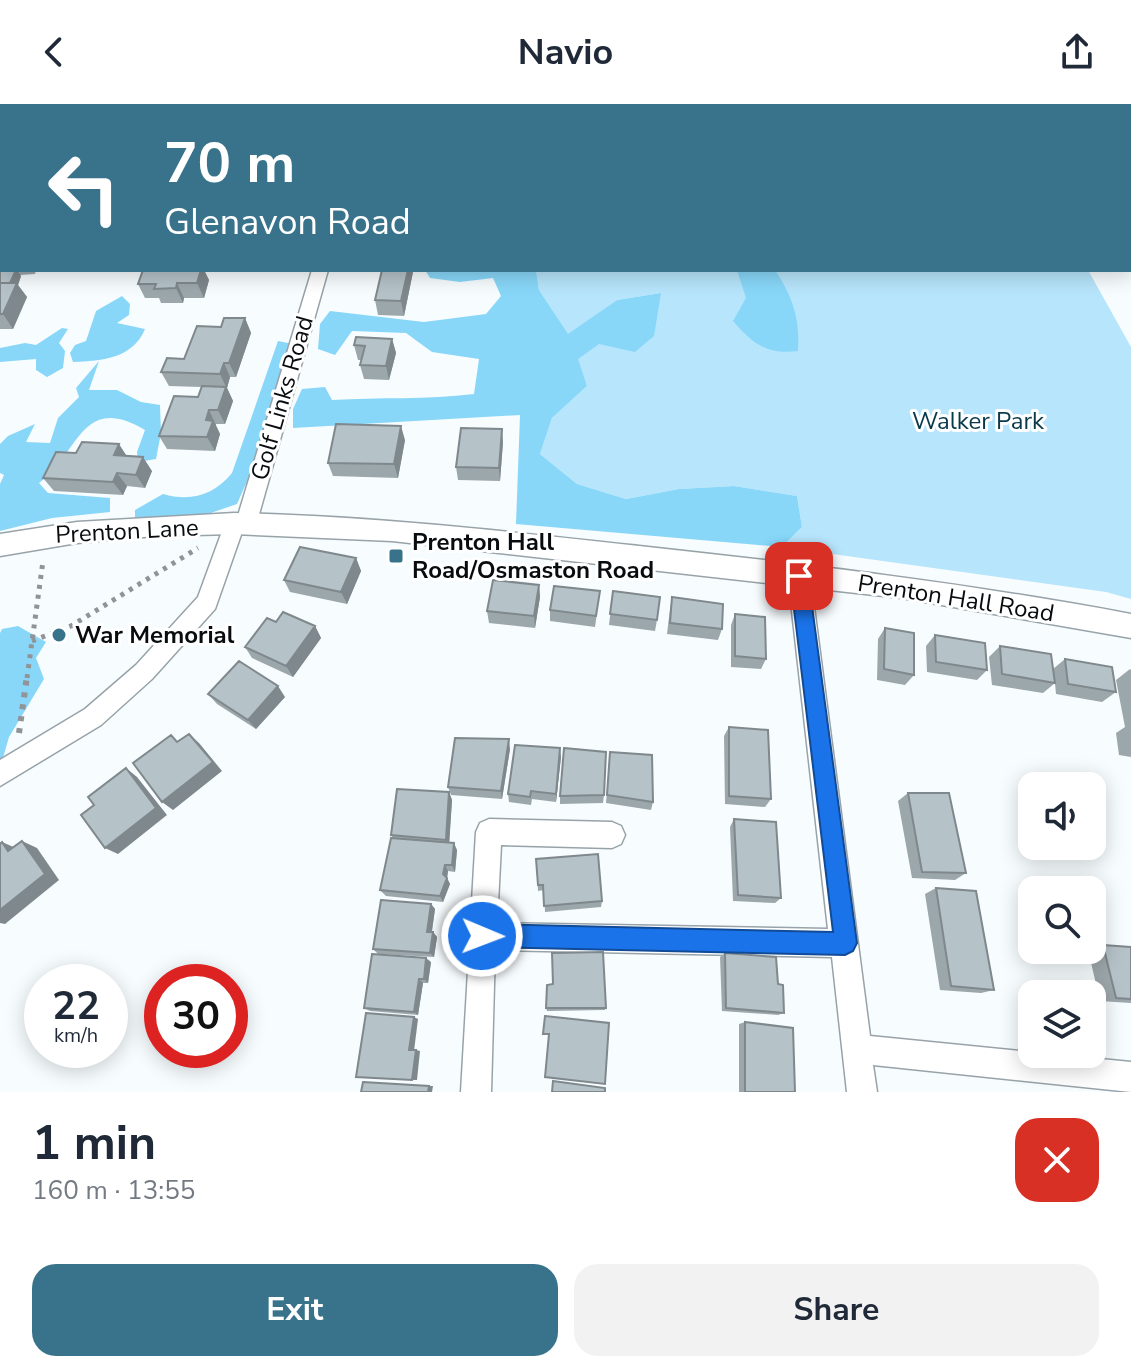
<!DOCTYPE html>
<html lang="en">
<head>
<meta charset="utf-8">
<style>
  :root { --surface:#fff; --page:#f2f2f3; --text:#1f2937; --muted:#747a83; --accent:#38738b }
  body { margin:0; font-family:"Nunito Sans",sans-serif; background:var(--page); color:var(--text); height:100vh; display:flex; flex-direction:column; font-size:30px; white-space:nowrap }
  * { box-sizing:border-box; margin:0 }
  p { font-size:26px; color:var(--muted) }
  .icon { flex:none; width:44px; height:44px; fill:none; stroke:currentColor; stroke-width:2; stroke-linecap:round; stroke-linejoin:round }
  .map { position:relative; height:988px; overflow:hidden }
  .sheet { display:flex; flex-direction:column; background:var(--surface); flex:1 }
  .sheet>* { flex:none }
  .top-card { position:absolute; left:0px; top:0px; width:1132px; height:168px; box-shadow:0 4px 20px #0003; background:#38738b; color:#fff; overflow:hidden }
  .buttons { position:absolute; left:1018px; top:668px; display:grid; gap:16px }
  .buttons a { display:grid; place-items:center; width:88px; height:88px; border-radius:16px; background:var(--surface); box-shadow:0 4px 20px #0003; font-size:40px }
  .speed { position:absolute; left:24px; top:860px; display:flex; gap:16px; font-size:40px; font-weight:700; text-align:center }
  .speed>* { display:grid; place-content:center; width:104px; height:104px; border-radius:50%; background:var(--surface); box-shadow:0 4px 20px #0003; line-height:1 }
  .speed small { font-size:20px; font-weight:400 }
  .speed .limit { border:12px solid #d22; background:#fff; color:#111 }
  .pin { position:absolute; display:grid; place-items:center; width:68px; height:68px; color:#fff; margin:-34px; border-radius:16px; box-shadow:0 4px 12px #0006 }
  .me { position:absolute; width:88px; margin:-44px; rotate:91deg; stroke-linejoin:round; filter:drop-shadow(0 0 6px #0008) }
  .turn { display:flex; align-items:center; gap:28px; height:168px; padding:0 32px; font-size:36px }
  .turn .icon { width:104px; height:104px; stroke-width:2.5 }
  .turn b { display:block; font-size:56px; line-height:68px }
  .round { display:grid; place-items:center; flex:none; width:84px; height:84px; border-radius:24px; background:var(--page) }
  .headline { display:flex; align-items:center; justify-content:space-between; height:136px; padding:0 32px }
  h1 { font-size:48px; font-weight:700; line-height:60px }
  .primary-button { display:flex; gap:16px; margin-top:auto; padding:16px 32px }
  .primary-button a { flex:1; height:92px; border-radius:24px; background:var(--accent); color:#fff; font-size:32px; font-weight:700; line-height:92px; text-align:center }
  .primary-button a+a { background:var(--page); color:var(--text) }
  header { display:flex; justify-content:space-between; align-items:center; height:104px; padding:0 32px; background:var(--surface); font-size:36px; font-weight:700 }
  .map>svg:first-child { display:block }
</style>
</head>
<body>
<header><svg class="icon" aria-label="back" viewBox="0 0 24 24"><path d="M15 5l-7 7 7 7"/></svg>Navio<svg class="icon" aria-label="share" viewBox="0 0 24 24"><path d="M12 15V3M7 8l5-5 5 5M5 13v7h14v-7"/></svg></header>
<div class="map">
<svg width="1131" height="988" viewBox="0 0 1131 988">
  <rect width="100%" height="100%" fill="#f7fcff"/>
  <path fill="#b7e5fb" d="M363,0H966L971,2H363Z
    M536,166H1088L1131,243V495L1106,488L782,443L802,423L797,392L734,382L679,385L626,395L577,380L540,350L552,314L587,282L577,255L661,189L617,196L568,231L539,186Z"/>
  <path fill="#88d7f9" d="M425,166H536L539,186L568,230L617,196L661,189L654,232L635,248L599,240L578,255L587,282L552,314L540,350L577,380L626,395L679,385L734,382L797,392L802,423L782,443L516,420L520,311L293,324V305L302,285L325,283L332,296C380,293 427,296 474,290L479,255L432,248L406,229L352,227L335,251L318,245L320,220L330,207L424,218L486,210L501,192L493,174L460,178L430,174Z
    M737,166H775C793,193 800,215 798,247C767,251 753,240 733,217L746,194Z
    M122,192L130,200L129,211L117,219L145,225C133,254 103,257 73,258L70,249L75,241L86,237L96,207Z
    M62,224L68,225L59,239L65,247L63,264L47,273L36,266V255L0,258V244L25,239L36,241Z
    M278,237L293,240L252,366L237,400L199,413L135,414V406L163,390C191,398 214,391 232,369Z
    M99,257L89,286H117L141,298L160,301L161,329L156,355L138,358L137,348L145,326C81,288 79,350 39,379L48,389L110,394V408L52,414L0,427V380L4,371L0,369V340L8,332L35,320L26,338L50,339L58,314L79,293L76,284Z
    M18,522L46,538L36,554L44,575L9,633L0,664V529L2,525Z"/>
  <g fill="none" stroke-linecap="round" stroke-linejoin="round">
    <path stroke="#8ad9fc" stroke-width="6" d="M1042,0L1047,2"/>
    <defs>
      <path id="minor" d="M338,0H352L353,2H339Z
        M1130,100H1131V110H1130Z
        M312,166H328L256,421L253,427L242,428L215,505L152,575L101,621L0,682V656L85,605L136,561L198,493L224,422L227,416L237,415Z
        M799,463L807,466L810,472L870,932L1131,958V988L873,961L877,988H847L832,853L495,846L491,988H461L476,728L480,719L489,715L612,718L621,722L625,731L621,740L612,744L501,741L497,819L828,825L788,472L791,466Z"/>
      <path id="tertiary" d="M234,409C370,412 504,427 639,442C804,460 967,479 1131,510V534L901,494L392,437L234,430L155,432L77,439L0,452V430L77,418Z"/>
    </defs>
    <use href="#minor" stroke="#97a3a9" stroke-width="3"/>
    <use href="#tertiary" stroke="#97a3a9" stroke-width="3"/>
    <path stroke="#909497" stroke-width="5" stroke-dasharray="4 6" stroke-linecap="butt" d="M32,537L71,522L198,444
      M27,574L43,457"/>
    <path stroke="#909497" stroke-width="6" stroke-dasharray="5 7" stroke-linecap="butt" d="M19,629L27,572"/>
    <use href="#minor" fill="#fff" fill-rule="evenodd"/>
    <use href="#tertiary" fill="#fff" fill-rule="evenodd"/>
  </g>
  <path fill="#9ca7ac" d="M1130,107H1131V147L1130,146Z
    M2,110V163H0V111Z
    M0,165L36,166L35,170L20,171L21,172L18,181L27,193L13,225H0Z
    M143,166H204L209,176L204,194H184L183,199H161L159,194H145L138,180Z
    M413,168L404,212L378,211L375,196Z
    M245,214L251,229L236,273H230L227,284L233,297L225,320H216V322L220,330L215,347L167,345L159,332L198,293L201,283L169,282L161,268L184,255L221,223Z
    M392,235L396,249L389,276L364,275L360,261L361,256H358L354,241Z
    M405,336L398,374L333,372L328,359Z
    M503,338L500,377L458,376L456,363Z
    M127,352L152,367L145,384L127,382L123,391L54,387L43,374Z
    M356,454L361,467L347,500L290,488L284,476Z
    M539,481L540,493L535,524L489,519L487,507Z
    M600,487L595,523L550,517V506Z
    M613,487L657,516L655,527L609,521Z
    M672,493L722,525L718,536L667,530L670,505Z
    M735,510L766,555L761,565L731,563V521Z
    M276,518L315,522L321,534L293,573L252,554L245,543Z
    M885,524L914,571L905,581L877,576L878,535Z
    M935,531L987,566L977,576L927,568L926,542Z
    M1000,542L1053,565L1065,555L1116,588L1102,598L1056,590L1055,579L1043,589L992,581L989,553Z
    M1130,565L1131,566V653L1119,651L1116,629L1125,623L1116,576Z
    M208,590L285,593L256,625L217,600Z
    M729,623L771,695L765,703L725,700L724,632Z
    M510,645L502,695L451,691L448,683Z
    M610,648L653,698L651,706L606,699Z
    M561,653L556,698L532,695L531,701L509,698L508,690Z
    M449,688L452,696L449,739L457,746L455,768L448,767L447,774L450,780L443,798L386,792L380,786L393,734L391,731Z
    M908,689L966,769L955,776L912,774L898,697Z
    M604,691L603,699L560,700V692Z
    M734,715L781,794L775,799L733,797L730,723Z
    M536,755L602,797L601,803L545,808L544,786L538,787Z
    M936,784L994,886L981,889L940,886L925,790Z
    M431,800L435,805L432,828H433L437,833L434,853L378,850L373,845Z
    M1103,841L1131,843V899L1100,897L1088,846H1092V844Z
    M725,849L778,880L784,909L778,911L722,907L720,853Z
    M431,858L428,879H423L418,911L370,907L364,904Z
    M553,880L606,904L605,906L547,907L546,904Z
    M745,918L795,988H739V920Z"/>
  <path fill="#7f888c" d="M16,166H17L21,172L18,181L27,193L13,225L3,210L9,181Z
    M201,166H204L209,176L204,194L197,179Z
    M408,166H413V168L404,212L401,197Z
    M177,179L184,194L183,199L176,184Z
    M245,214L251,229L236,273L229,259Z
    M392,235L396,249L389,276L386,262Z
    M224,259L230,273L227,284L233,297L225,320L218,306L226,283L220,270Z
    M209,306L220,330L215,347L207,333L206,316Z
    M401,322L405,336L398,374L394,360Z
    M502,325L503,338L500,377L499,364Z
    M119,340L128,354L114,351Z
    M143,353L152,367L145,384L136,371Z
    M117,369L127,382L123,391L113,378Z
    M356,454L361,467L347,500L341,488Z
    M539,481L540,493L535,524L534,512Z
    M315,522L321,534L293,573L286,562Z
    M278,582L285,593L256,625L248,616Z
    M189,630L199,639L222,667L173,706L162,698Z
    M509,635L510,645L502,695L501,687Z
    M560,644L561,653L556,698V690Z
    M126,664L137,673L167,711L118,750L105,744Z
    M449,688L452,696L449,743L446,736Z
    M22,737L37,744L59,776L5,820L0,819V806Z
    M2,738L18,745L8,747Z
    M454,739L457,746L455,768L452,761Z
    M445,761L448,767L447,774L450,780L443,798L440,792Z
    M431,800L435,805L431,832L427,828Z
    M433,828L437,833L434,853L430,849Z
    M426,854L431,858L428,879L424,875Z
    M419,875L423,879L418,911L414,908Z
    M414,913L418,915L414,947L409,946Z
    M416,946L420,947L417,976H412Z
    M429,982H433L432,988H428Z"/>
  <path fill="#b5c2c8" stroke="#7f888c" stroke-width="2" d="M4,0H33V2H4Z
    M246,0H265L264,2H246Z
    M2,53V74L0,75L1,70H0V57Z
    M2,110V147H0V111Z
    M0,165L16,166L10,179H0Z
    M143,166H201L197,179H177L176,184L154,185L156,180H138Z
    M382,166H408L401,197L375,196Z
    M0,179H17L3,210H0Z
    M224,214H245L229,259H224L220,270L161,268L167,254L184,255L197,222L221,223Z
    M356,233L392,235L386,262L360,261L365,242L354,241Z
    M202,282L226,283L218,306H209L206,316L213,317L207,333L159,332L174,292L198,293Z
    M336,320L401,322L394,360L328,359Z
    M461,324L502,325L499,364L456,363Z
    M82,338L119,340L114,351L143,353L136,371L117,369L113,378L43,374L56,348L76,349Z
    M300,443L356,454L341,488L284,476Z
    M493,476L539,481L534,512L487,507Z
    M554,482L600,487L596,512L550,506Z
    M613,487L660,493L657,516L610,510Z
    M672,493L723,500L722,525L670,519Z
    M283,508L315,522L286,562L245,543L267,514L276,518Z
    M735,510L765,513L766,555L735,552Z
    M885,524L914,529V571L884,565Z
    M935,531L985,539L987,566L936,558Z
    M1000,542L1051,550L1055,579L1002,570Z
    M1065,555L1112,563L1116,588L1068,580Z
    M239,557L278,582L248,616L208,590Z
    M729,623L768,626L771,695L729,692Z
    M189,630L213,658L162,698L133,659L171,631L177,638Z
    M455,634L509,635L501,687L448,683Z
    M515,641L560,644L556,690L531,687L530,693L508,690Z
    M564,644L606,648L604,691L560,692Z
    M610,648L652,651L653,698L607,691Z
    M126,664L156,704L105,744L81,711L94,701L88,693Z
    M397,685L449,688L446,736L391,731Z
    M908,689H949L966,769L922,768Z
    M734,715L776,718L781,794L738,791Z
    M391,734L454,739L452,761H445L443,770L447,774L440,792L380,786Z
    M22,737L45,770L0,806V740L2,738L8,747Z
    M598,750L602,797L544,802L543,781H538L536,755Z
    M936,784L976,787L994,886L951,882Z
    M381,796L431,800L427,828H433L430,849L373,845Z
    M1103,841L1131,843V895L1116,894Z
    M603,848L606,904H546L547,881L553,880L552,849Z
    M725,849L776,853L778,880L783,881L784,909L726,904Z
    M372,850L426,854L424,875H419L414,908L364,904Z
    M366,909L414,913L409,946H416L412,976L356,973Z
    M545,912L609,919L605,980L545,973L549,930H543Z
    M745,918L793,924L795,988H745Z
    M553,977L605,984V988H552Z
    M363,978L429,982L428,988H361Z"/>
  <path fill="#1a73e8" stroke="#114b97" stroke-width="2" d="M799,464L808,472L857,839L853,847L845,851L482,843L474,840L471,832L474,824L482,820L833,828L790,472Z"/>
  <g fill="#38738b" stroke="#fff" stroke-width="3">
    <rect x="388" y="444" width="16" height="16" rx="4"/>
    <circle cx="59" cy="531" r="8"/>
  </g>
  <g text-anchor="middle" stroke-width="6" stroke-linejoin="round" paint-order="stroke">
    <g font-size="24" fill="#080c0e" stroke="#fff">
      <text transform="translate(282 294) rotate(-74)" y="8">Golf Links Road</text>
      <text transform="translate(127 427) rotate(-3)" y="8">Prenton Lane</text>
      <text transform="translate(956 494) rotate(9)" y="8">Prenton Hall Road</text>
    </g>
    <g font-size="24" fill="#08394b" stroke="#fff">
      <text x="978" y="325">Walker Park</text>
    </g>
    <g font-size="24" font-weight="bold" fill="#080c0e" stroke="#fff" text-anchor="start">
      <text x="412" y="446">Prenton Hall<tspan x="412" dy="28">Road/Osmaston Road</tspan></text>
      <text x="75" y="539">War Memorial</text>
    </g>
  </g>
</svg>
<div class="buttons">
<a><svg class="icon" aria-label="sound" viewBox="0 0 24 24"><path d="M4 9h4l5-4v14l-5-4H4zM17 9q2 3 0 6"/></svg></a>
<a><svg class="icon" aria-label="search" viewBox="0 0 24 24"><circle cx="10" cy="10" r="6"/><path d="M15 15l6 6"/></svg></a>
<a><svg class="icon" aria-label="layers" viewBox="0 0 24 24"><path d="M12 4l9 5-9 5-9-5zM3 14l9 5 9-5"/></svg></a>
</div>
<div class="speed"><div>22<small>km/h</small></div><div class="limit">30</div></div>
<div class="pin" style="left:799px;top:472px;background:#d93025"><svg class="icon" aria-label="arrive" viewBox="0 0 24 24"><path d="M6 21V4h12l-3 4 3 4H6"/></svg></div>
<svg class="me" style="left:482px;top:832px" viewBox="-20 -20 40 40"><circle r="17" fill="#1a73e8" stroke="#fff" stroke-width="3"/><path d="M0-11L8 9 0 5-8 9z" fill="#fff"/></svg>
<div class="top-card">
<div class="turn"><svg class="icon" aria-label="left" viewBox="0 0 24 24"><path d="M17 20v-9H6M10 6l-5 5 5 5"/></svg><div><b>70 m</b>Glenavon Road</div></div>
</div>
</div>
<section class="sheet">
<div class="headline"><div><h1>1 min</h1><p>160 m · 13:55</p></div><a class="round" style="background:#d93025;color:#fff"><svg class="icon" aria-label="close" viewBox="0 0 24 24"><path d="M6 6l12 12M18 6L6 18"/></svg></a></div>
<div class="primary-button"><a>Exit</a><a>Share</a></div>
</section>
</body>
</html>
